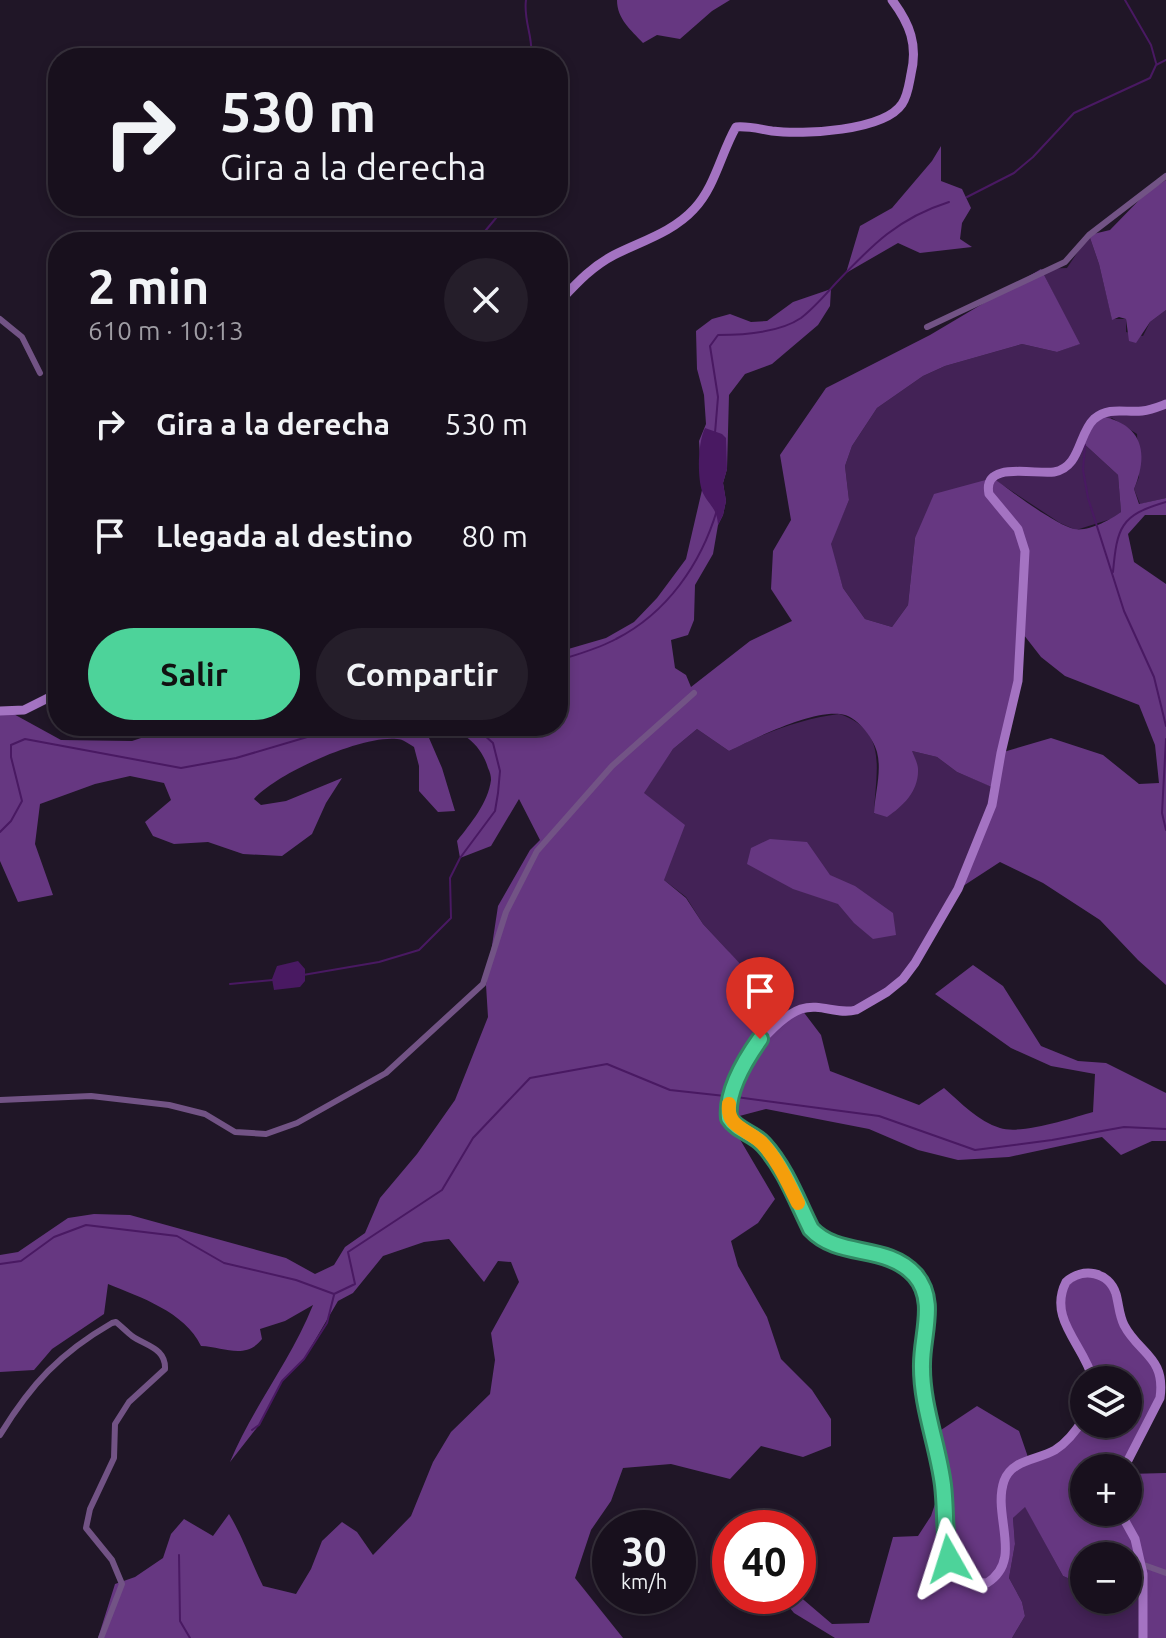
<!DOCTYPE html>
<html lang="es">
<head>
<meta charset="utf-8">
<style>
  :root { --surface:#18101d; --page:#251e2a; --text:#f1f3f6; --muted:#9f9da4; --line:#36303b; --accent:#4dd39a }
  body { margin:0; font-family:Ubuntu,sans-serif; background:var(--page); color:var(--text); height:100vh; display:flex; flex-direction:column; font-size:30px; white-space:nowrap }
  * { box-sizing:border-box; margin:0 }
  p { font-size:26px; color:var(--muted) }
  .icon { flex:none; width:44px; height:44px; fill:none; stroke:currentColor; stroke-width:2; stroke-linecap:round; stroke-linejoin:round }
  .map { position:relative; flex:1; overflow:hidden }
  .panel { position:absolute; left:48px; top:232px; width:520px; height:504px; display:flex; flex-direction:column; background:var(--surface); border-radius:32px; box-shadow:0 4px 12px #0003,0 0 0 2px var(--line) }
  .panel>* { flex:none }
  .banner { position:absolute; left:48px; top:48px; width:520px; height:168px; border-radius:32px; box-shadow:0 4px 12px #0003,0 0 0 2px var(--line); background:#18101d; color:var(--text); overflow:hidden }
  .buttons { position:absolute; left:1070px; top:1366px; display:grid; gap:16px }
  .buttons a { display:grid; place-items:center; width:72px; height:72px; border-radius:50%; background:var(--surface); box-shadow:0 4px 12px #0003,0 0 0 2px var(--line); font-size:40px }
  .speed { position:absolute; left:592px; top:1510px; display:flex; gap:16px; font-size:40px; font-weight:700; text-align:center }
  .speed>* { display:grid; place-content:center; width:104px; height:104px; border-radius:50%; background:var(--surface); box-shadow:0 4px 12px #0003,0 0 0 2px var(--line); line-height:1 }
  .speed small { font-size:20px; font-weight:400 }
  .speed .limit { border:12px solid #d22; background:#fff; color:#111 }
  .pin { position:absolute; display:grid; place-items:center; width:68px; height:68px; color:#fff; margin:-82px -34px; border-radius:50% 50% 50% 0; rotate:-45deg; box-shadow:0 0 8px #0007 }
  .pin .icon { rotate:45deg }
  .me { position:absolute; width:88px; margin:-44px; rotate:354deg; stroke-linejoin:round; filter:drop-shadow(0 0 6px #0008) }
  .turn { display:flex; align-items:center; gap:28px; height:168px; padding:0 40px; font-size:36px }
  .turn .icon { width:104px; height:104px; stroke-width:2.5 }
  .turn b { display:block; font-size:56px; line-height:68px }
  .round { display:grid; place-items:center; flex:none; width:84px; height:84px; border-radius:42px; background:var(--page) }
  .head { display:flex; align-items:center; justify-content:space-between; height:136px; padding:0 40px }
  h1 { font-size:48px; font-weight:700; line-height:60px }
  .cta { display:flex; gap:16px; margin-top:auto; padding:16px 40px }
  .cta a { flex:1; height:92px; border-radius:48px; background:var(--accent); color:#111; font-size:32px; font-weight:700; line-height:92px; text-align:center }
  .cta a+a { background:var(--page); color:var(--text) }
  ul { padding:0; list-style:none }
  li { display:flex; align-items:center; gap:24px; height:112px; padding:0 40px }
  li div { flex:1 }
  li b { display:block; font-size:30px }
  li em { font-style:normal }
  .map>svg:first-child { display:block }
</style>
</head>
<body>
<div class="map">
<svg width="1166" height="1638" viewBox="0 0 1166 1638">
  <rect width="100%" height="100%" fill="#201627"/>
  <path fill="#432256" d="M1089,235L1099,264L1112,319H1126V332L1143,336L1150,322L1166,310V498L1140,504L1134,489L1139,477L1137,434L1112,418L1081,441L1118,475L1121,512L1111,519L1076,530L1060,523L992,478L915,538L908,605L892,627L865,619L843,588L830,544L849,500L845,466L852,446L877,408L923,376L945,366L1022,344L1057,352L1079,344L1041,269L1067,268Z
    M839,714C890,730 875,774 874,814L912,751L937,757L957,772L995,788L966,866L903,979L856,1010L822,1006L775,1024L728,951L703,924L686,897L664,880L643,793L673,749L697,729L729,751C764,733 800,719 839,714Z
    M1025,1506L1063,1576L1084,1585V1600H1128V1585L1142,1584L1141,1638H1012L1025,1616L1022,1602L1009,1578L1015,1544L1013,1518Z"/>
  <path fill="#663781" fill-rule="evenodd" d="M617,0H730L712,11L680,39L657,35L643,43C631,30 617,19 617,0Z
    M941,146V181L962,189L971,208L962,223L960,239L972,247L920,253L898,243L846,273L860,226L892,208L932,161Z
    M1166,180V310L1150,322L1136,343L1129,341L1126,319L1119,317L1112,320L1099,264L1089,235L1110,230L1146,193Z
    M1041,269L1080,344L1057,352L1022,344L945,366L923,376L877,408L852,446L845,466L849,500L831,544L843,588L865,619L892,627L908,605L915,538L934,494L993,478C1010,490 1054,524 1074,529C1088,532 1110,520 1121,512L1118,475L1081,441L1099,416C1141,423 1150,451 1134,489L1139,504L1166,498V515H1145L1128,534L1134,562L1166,584V985L1138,960L1100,920L1043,883L1000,862L957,890L994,788L957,772L937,757L912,751C914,756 918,764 918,769C919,791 903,806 887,817L874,813C875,793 882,771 877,752C873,737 856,715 840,714C809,711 756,738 729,751L697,729L673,749L644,793L685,825L664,880L686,898L703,924L758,983L775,1023L802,1010L821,1035L830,1071L919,1105L944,1088C961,1103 978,1121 1000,1128C1021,1135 1072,1118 1093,1112L1095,1074L1051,1066L1011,1048L935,994L973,965L1003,986L1041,1046L1078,1061L1106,1063L1166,1093V1141H1152L1121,1155L1102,1137L1009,1157L958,1160L918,1150L869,1129L766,1109L728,1119L775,1199L758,1223L731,1241L738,1266L767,1317L781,1359L812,1390L831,1419V1446L803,1457L761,1446L730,1479L671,1464L623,1468L611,1501L591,1530L575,1578L623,1638H98L115,1584L135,1577L163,1558L171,1534L184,1519L213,1536L229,1514C243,1537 251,1562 263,1586L296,1594L311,1569L322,1541L342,1522L357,1532L373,1555L411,1516L433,1462L451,1432L490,1394L495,1360L491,1333L519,1282L511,1262L498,1261L484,1282L449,1239L424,1242L383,1256L353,1293L338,1301L304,1359L282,1381L259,1425L230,1462C253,1407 291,1360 313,1305L285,1321L260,1329L262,1339C246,1360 224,1347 201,1346C185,1312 140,1297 108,1284L104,1314L52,1349L34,1370L0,1372V1255L18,1252L68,1218L94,1214L130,1215L286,1258L315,1274L334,1265L345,1247L365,1233L380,1198L417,1154L455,1100L488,1017L486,985L498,906L530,850L540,840L519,799L491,846L460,858L457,841C471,823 488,803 491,780C491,776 490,772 488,768C480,740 454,723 426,731L442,768L455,811L438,812L419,791V766L414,747C409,744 403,739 397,739C362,735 277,773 254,799L261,805L286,801L342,778L326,803L312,834L282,856L243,854L208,842L174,844L153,836L145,822L171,800L164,783L130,776L95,784L40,804L35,844L53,895L18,902L0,861V711L10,712L61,740L132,741L159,732L204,731L221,726H558V652L606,638L634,622L657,598L686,559L702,490L699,441L706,424L704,395L697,369L696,331L712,319L730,314L751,322L767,321L793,302L831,289L830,306L818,325L772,364L745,374L729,395L727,469L723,483L726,501L723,515L718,525L713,554L695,585L694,620L688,635L671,640L675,668L686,675L691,687L750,641L792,621L771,589L773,551L791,520L780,455L826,388L930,335ZM1020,630L1041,657L1065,676L1139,705L1155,745L1159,783L1139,784L1103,755L1051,738L1000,753L1016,682Z
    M770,839L807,842L830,875L855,886L893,913L896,935L873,939L854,923L838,904L793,889L747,864L751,848Z
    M1086,1273L1108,1283L1118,1314L1150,1354L1163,1387L1123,1468H1084V1512H1128V1474L1166,1473V1638H1141V1584L1128,1585V1556H1084V1585L1063,1576L1025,1507L1013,1518L1015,1544L1009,1578L1022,1602L1025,1616L1012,1638H835L794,1613L780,1596L798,1595L832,1624L869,1623L893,1537L918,1536L931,1516L941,1486L933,1441L938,1432L977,1406L1019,1431L1029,1460L1039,1458L1084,1424H1128V1380H1091L1065,1331L1061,1290Z"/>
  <path fill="#491962" d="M705,428L722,434L726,438L727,469L723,483L726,501L723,515L718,525C717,507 708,505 702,491C697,475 698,442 705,428Z
    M298,961L305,969V981L300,987L274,990L272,979L277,966Z"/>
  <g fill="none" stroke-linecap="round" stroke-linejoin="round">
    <path stroke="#491962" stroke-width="2" d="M526,0C523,21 534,38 531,58
      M1125,0L1151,45L1156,63
      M967,197L1014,173L1033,157L1074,113L1150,78L1156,65L1166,60
      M476,242L506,206
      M715,433L718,397L710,346L718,335C744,335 779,333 801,318C814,308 825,295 836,283C872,245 898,218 949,202
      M1085,445L1083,470L1088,498L1124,611L1154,677L1166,726
      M1113,572C1117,528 1120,515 1166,502
      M558,661C577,654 598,649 616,639C667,613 701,564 717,510
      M1166,739L1162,813L1166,830
      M0,832L11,821L22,801L11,757V745L25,739L181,768L236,758L314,735L328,726
      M303,975L379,962L419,950L451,918L450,878L460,858L495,811L498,793L500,771L493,743L474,726
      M230,984L273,980
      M736,1097L879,1116L975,1150L1052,1140L1124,1127L1166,1129
      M0,1264L21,1261L54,1237L86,1225L177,1236L224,1263L296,1280L334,1294L355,1284L348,1252L442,1190L473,1138L530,1078L607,1064L670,1090L725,1096
      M252,1430L259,1425L282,1381L304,1359L327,1323L334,1295
      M179,1555L180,1621L190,1638"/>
    <path stroke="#725385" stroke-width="6" d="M0,319L22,337L40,373
      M927,327L1065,262L1089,235L1166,176
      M0,1100L91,1096L169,1105L205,1114L235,1132L266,1134L297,1123L386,1073L483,984L506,912L537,851L612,766L694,693
      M0,1435C31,1384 60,1353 112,1323L116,1322C122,1327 127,1332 132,1336C146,1346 166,1348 165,1369L129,1402L115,1424L114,1458L90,1509L86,1528L112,1560L122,1584L101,1638
      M1141,1564L1166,1573"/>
    <path stroke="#a473c2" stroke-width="9" d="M558,303C576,284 591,267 614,255C642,241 673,232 694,209C715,187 721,153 736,127C749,126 759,129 772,131C803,135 884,131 902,104C908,95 909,84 911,74C918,45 910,24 892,0
      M0,711L24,710L58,693
      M1093,1380C1085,1346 1047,1319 1066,1282C1082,1267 1109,1271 1116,1294C1119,1305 1119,1315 1124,1325C1139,1354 1166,1357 1160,1398L1124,1468
      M1084,1418C1076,1431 1068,1442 1055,1450C1038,1460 1012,1459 1004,1481C992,1516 1024,1560 987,1583C974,1583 962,1581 955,1570C945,1557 946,1538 945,1523C942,1470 924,1417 922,1367C921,1343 932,1318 925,1294C909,1239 842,1263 811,1229L772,1155L755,1136L733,1124C712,1092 770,1020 801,1009C821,1003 837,1015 856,1010L887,992L903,979L915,963L958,889L992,805L1001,753L1018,681L1025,551L1018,529L989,494C982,460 1036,475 1054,472C1081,467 1078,434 1094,419C1109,406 1126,413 1142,411C1151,410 1158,407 1166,404
      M1120,1512L1135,1539L1143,1574V1638"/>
  </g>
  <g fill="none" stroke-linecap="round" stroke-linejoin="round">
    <defs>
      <path id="route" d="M760,1039C745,1060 726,1091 729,1118C737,1131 754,1133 764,1145C785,1168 797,1201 811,1229C839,1259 886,1243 915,1275C937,1300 922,1334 922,1364C921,1405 938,1445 943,1485C946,1510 944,1535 949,1559"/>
    </defs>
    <use href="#route" stroke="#328964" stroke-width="20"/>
    <use href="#route" stroke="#4dd39a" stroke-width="14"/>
    <path stroke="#f59e0b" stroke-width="14" d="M729,1104C726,1128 748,1129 762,1143C778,1160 788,1183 798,1203"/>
  </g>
</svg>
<div class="buttons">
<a><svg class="icon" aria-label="layers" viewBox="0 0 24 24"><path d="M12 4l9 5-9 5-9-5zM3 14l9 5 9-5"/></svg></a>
<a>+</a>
<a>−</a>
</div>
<div class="speed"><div>30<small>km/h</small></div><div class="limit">40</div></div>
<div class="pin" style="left:760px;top:1039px;background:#d93025"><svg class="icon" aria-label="arrive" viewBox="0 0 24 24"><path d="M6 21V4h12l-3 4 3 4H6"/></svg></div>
<svg class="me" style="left:949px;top:1559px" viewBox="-20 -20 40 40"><path d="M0-17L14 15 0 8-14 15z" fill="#4dd39a" stroke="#fff" stroke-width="4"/></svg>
<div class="banner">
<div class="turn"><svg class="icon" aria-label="right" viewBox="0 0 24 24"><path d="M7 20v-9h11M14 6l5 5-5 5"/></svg><div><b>530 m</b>Gira a la derecha</div></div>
</div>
<section class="panel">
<div class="head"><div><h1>2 min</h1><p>610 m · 10:13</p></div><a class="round"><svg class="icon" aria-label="close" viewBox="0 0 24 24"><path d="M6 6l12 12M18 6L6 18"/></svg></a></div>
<ul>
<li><svg class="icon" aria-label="right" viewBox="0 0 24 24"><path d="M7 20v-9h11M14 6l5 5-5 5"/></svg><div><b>Gira a la derecha</b></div><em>530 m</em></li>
<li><svg class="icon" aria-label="arrive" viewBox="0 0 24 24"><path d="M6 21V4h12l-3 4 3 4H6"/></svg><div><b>Llegada al destino</b></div><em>80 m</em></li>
</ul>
<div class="cta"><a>Salir</a><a>Compartir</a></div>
</section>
</div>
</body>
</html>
